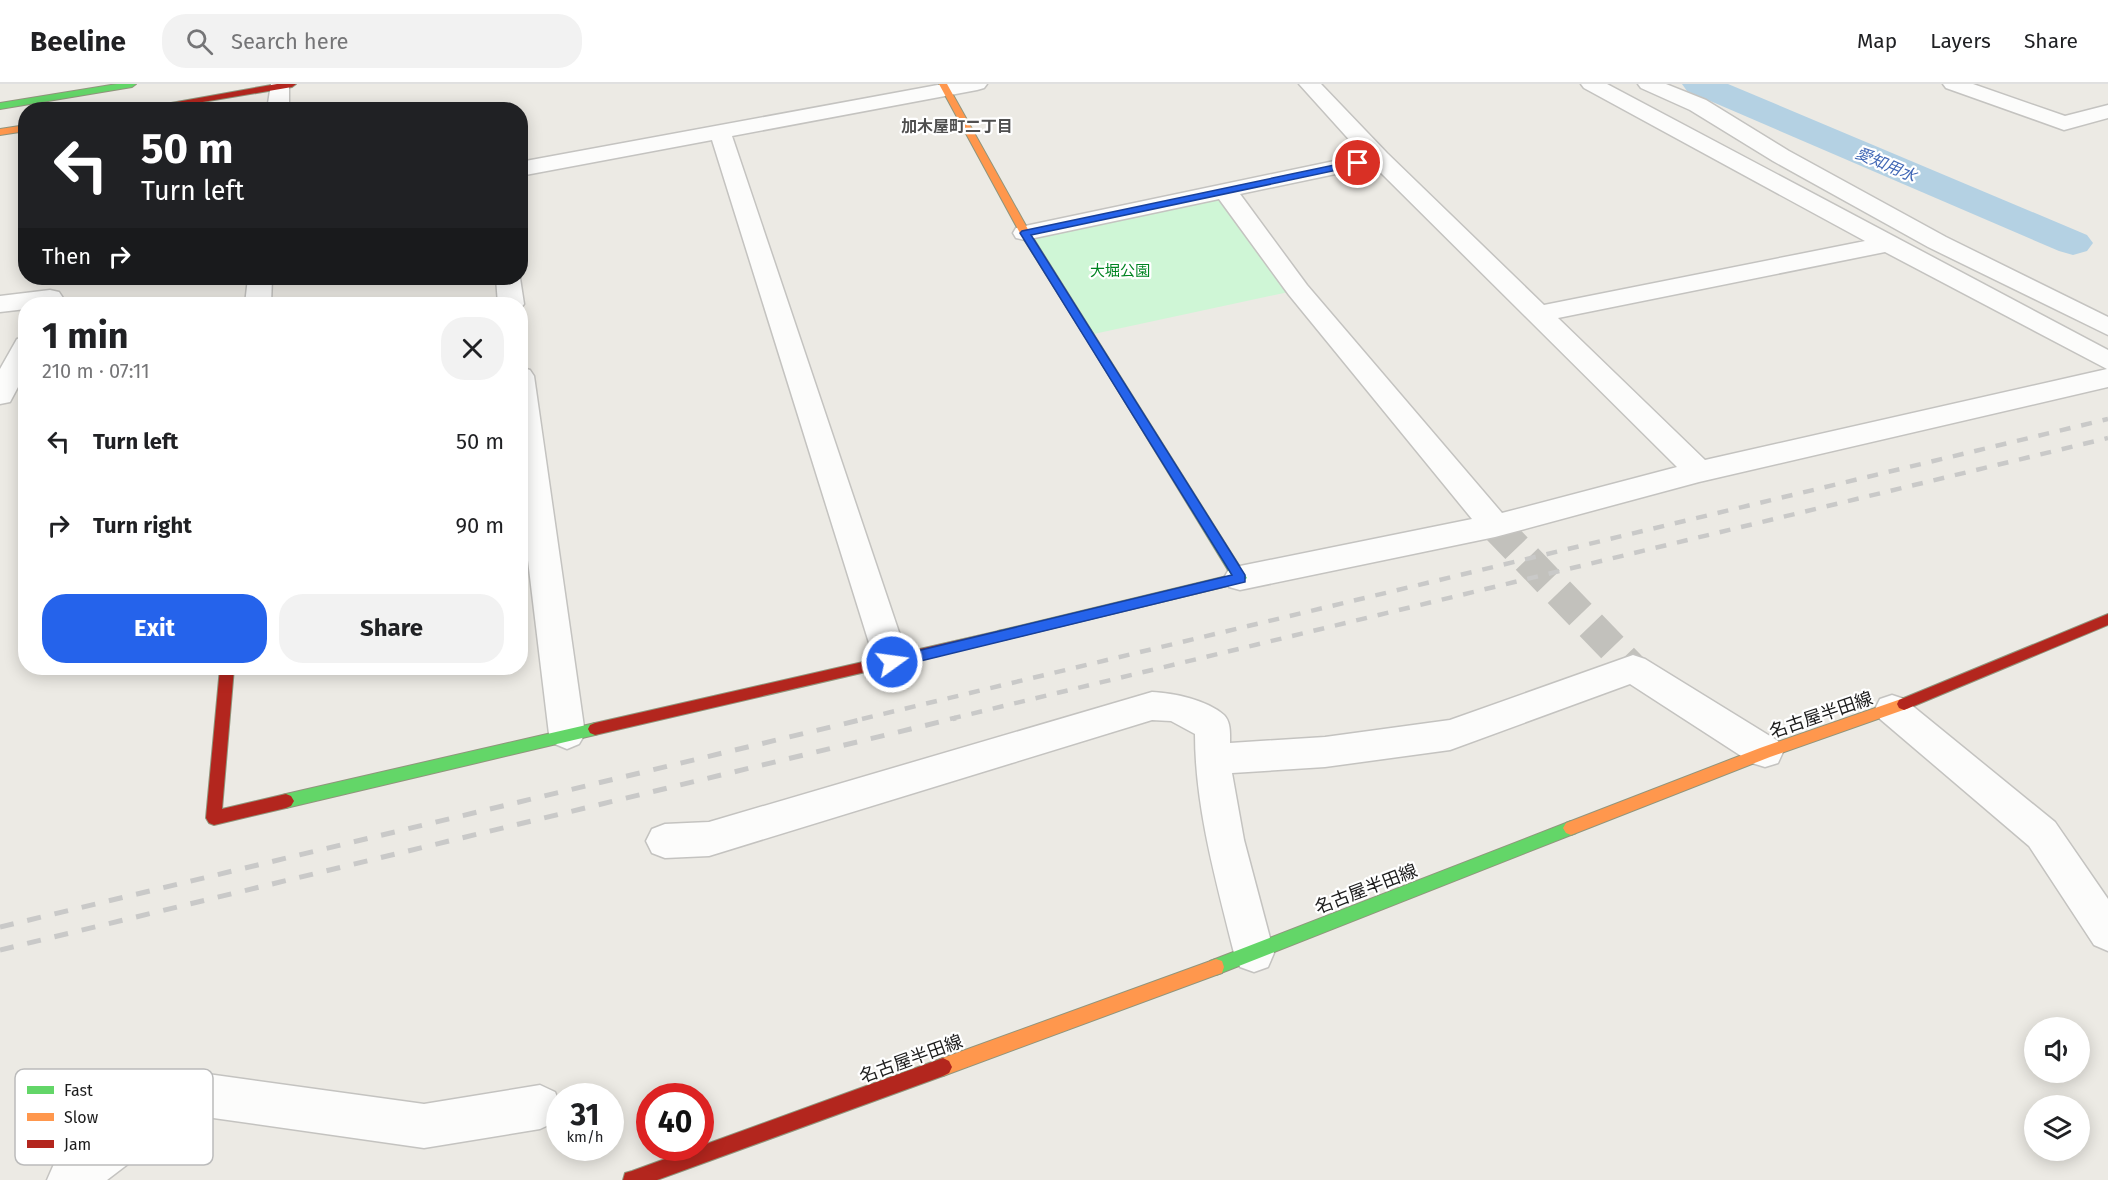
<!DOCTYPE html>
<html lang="en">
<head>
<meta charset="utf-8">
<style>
  :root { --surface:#fff; --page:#f2f2f2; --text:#202124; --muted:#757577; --line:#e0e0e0; --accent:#2563eb }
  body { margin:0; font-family:"Fira Sans","Noto Sans JP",sans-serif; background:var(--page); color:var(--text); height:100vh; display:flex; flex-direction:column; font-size:22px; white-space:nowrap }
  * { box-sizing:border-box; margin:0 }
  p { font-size:20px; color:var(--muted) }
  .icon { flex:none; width:33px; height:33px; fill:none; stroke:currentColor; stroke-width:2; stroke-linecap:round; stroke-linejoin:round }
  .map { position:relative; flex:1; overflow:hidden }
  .side { position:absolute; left:18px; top:213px; width:510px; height:378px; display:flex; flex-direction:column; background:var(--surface); border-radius:24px; box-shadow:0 3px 15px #0003 }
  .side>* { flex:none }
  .banner { position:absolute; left:18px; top:18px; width:510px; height:183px; border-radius:24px; box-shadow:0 3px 15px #0003; background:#202124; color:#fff; overflow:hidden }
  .fabs { position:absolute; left:2024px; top:933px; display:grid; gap:12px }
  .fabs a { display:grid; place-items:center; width:66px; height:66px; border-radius:50%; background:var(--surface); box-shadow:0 3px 15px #0003; font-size:30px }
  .speed { position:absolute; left:546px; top:999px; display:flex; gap:12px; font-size:30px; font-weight:700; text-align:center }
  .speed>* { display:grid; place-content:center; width:78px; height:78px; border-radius:50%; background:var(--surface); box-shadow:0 3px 15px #0003; line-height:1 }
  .speed small { font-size:15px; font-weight:400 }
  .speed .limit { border:9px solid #d22; background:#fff; color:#111 }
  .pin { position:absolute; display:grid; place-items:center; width:51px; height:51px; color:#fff; margin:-26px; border:3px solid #fff; border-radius:50%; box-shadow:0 2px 6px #0007 }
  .me { position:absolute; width:66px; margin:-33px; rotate:76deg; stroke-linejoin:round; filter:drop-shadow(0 0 4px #0008) }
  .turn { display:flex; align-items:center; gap:21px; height:126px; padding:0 24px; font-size:27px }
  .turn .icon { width:78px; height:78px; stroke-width:2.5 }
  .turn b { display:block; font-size:42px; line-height:51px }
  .then { display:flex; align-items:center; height:57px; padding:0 24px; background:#0003; gap:12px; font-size:22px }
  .round { display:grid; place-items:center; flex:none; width:63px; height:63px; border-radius:24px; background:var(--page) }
  .overview { display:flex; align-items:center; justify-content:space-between; height:102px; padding:0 24px }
  h1 { font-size:36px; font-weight:700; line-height:45px }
  .primary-button { display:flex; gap:12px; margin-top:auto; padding:12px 24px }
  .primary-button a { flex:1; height:69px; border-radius:24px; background:var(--accent); color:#fff; font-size:24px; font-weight:700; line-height:69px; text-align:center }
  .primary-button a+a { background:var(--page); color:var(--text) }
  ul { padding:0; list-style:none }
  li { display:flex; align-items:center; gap:18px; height:84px; padding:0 24px }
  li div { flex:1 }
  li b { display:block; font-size:22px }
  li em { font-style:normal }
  header { display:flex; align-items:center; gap:36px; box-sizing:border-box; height:84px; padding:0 30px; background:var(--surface); border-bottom:2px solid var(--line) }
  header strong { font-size:28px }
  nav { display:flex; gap:33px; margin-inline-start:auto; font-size:21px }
  .search { width:420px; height:54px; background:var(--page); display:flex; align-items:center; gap:15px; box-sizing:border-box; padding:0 21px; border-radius:24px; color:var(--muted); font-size:22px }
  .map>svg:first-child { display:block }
</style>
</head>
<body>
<header>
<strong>Beeline</strong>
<div class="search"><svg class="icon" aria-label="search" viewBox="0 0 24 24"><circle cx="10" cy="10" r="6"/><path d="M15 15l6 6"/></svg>Search here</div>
<nav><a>Map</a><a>Layers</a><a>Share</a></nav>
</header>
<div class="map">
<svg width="2108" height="1096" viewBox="0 0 2108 1096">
  <rect width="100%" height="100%" fill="#eceae4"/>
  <path fill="#cff6d6" d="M1226,108L1298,206L1089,251L1025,149Z"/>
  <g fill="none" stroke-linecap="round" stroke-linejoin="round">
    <path fill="#b4d1e3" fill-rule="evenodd" d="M1682,0H1728L2087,151L2093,159L2087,167L2073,171L2059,167L1687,7Z"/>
    <path stroke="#c2c1bc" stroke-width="31" stroke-dasharray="31 15" stroke-linecap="butt" d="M1495,442L1633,585"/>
    <defs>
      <path id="street" d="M271,0H289V26H267Z
        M943,0H987L984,4L977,6L732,52L909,578L904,588L892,592L880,588L875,578L712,56L520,92V78Z
        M1299,0H1321L1387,69L1544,221L1865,157L1584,4L1581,0H1607L2108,266V303L1699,398L1495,453L1240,506L1229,503L1224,494L1229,485L1240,482L1472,435L1289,211L1219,115L1025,156L1016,154L1013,149L1016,144L1025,142L1363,71ZM1374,82L1677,383L1502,429L1307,201L1240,110ZM1885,168L2107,285L1705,376L1558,234Z
        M1638,0H1666L1706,16L1789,67L1946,153L2108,233V251L1928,163L1773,77L1690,26L1641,4Z
        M1943,0H1973L2065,32L2108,21V34L2064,46L1946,4Z
        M248,194H272L271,220H245Z
        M496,194H520L524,220L520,225V220H498Z
        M50,206L59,208L63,214L59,220H26V225L0,228V212Z
        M26,253V288L10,318L0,320V285L17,255Z
        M520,283L530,286L534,292L585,650L579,660L567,665L555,660L549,650L520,410Z
        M1633,571L1645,575L1778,657L1783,668L1778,679L1765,683L1752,679L1630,600L1450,666L1325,683L1232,689L1244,756L1274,869L1268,883L1254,888L1240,883L1234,869C1216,797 1195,723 1195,650L1171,637L1152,636L709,772L665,774L652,769L646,757L652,745L665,740L709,738L1152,608C1174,609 1207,616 1224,631C1231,638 1230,650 1230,659L1325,653L1450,636Z
        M1892,611L1904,615L2055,738L2108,815V867L2094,861L2029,762L1880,635L1875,625L1880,615Z
        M186,987L424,1020L540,1001L555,1008C560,1019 560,1027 555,1038L540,1045L424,1064L192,1031L107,1096H47L54,1080L171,994Z"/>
      <path id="fast" d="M117,0H136L132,3L0,25V19Z
        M1086,243L1091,246L1247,494L1240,499L1003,556L998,555L996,551L998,547L1231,491L1081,246Z
        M595,639L600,641L602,645L600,649L595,651L286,724L281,722L278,717L281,712L286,710Z
        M1571,737L1576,739L1579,744L1576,749L1216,891L1210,889L1208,883L1210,877Z"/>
      <path id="slow" d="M939,0H947L1030,149L1091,246L1090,248H1082L1020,149Z
        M26,41V47L0,51V45Z
        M1904,614L1909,616L1911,620L1909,624L1770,673L1571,751L1566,749L1563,744L1566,739L1760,664Z
        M1216,875L1222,877L1224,883L1222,889L1216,891L943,992L937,989L934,983L937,977L943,974Z"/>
      <path id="jam" d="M277,0H296L292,3L155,26H132Z
        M2108,530V541L1909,624L1904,626L1899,624L1897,620L1899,616Z
        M1003,546L1008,547L1010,551L1008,555L1003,556L595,651L590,649L588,645L590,641L595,639Z
        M220,584H234L222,725L286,710L291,712L294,717L291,722L286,724L214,741L209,739L206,734Z
        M943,974L949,977L952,983L949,989L943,992L657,1096H623L625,1089L632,1087Z"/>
    </defs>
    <use href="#street" stroke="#c4c3c0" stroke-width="3"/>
    <use href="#fast" stroke="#90957c" stroke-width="2"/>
    <use href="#slow" stroke="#90957c" stroke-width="2"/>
    <use href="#jam" stroke="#90957c" stroke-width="2"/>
    <use href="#street" fill="#fcfcfb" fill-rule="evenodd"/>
    <use href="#fast" fill="#63d668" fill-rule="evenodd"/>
    <use href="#slow" fill="#ff974d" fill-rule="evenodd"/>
    <use href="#jam" fill="#b3261e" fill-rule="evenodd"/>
    <path stroke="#c9c9c8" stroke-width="4.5" stroke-dasharray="11 11" stroke-linecap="butt" d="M862,635L2108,335
      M950,635L2108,354"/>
    <path stroke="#c9c9c8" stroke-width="5" stroke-dasharray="14 14" stroke-linecap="butt" d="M0,843L868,634
      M0,866L956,634"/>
  </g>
  <path fill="#2563eb" stroke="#184099" stroke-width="1.5" d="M1358,76L1361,77V81L1031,151L1245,491V498L892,584L887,582L885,578L892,573L1232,491L1020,149L1022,147Z"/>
  <g text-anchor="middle" stroke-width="4.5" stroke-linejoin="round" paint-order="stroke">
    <g font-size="15" fill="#008422" stroke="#fff">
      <text x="1120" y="192">大堀公園</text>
    </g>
    <g font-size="16" font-weight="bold" fill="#4f4f4f" stroke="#fff">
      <text x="957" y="48">加木屋町二丁目</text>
    </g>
    <g font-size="16" font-style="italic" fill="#3f66b5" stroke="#fff">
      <text transform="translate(1886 80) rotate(23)" y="6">愛知用水</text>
    </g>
    <g font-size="18" fill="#1c1c1c" stroke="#fff">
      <text transform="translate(1821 631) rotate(-19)" y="6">名古屋半田線</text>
      <text transform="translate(1366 805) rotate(-21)" y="6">名古屋半田線</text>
      <text transform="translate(911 975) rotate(-20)" y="6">名古屋半田線</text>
    </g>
  </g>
  <rect x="15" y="985" width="198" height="96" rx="9" fill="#fff" stroke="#bbb" stroke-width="1.5"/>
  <rect x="27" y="1002" width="27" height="8" fill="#63d668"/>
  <rect x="27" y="1029" width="27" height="8" fill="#ff974d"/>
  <rect x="27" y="1056" width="27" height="8" fill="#b3261e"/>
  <g font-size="16" fill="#1c1c1c">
    <text x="64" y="1012">Fast</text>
    <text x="64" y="1039">Slow</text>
    <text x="64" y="1066">Jam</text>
  </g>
</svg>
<div class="fabs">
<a><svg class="icon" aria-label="sound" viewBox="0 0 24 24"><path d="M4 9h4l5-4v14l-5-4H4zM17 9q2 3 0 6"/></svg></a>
<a><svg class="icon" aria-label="layers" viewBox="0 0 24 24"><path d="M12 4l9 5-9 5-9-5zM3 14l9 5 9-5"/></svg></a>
</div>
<div class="speed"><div>31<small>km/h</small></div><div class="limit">40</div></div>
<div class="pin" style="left:1358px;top:79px;background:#d93025"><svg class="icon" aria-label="arrive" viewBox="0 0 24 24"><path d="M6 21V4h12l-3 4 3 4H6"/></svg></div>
<svg class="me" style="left:892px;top:578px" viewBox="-20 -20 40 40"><circle r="17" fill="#2563eb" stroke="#fff" stroke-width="3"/><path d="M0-11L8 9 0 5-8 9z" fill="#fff"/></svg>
<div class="banner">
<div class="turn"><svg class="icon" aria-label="left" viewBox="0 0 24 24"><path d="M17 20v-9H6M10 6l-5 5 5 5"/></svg><div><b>50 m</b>Turn left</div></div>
<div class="then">Then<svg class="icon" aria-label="right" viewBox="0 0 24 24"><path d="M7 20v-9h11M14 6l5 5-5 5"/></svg></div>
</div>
<section class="side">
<div class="overview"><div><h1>1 min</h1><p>210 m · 07:11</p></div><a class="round"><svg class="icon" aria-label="close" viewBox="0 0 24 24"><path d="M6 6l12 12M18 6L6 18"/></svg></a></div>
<ul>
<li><svg class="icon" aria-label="left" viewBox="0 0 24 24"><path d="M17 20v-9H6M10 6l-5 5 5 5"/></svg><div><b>Turn left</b></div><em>50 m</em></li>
<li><svg class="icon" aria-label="right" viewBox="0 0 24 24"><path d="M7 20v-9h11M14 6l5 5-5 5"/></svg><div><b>Turn right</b></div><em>90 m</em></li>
</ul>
<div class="primary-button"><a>Exit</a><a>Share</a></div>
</section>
</div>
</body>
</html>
